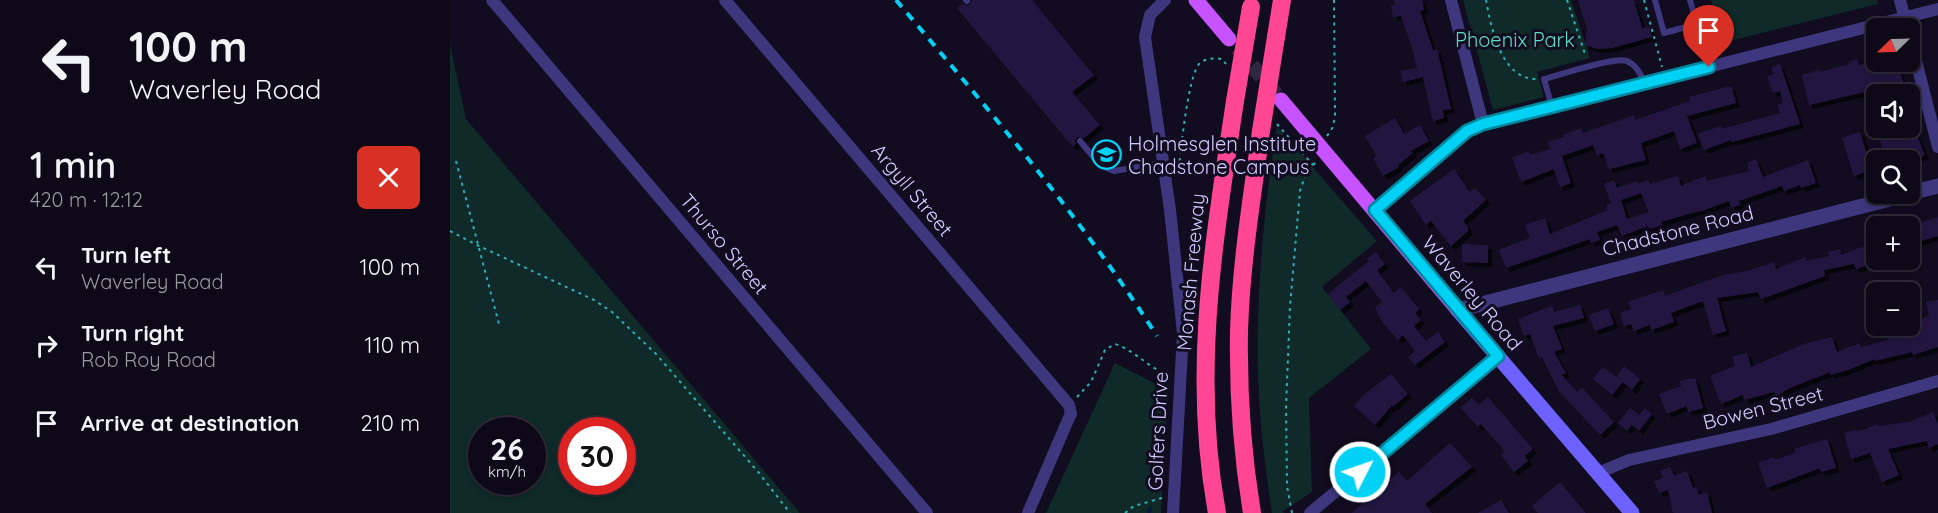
<!DOCTYPE html>
<html lang="en">
<head>
<meta charset="utf-8">
<style>
  :root { --surface:#0d0917; --page:#161220; --text:#f1f3f6; --muted:#9a9aa1; --line:#2d2a36 }
  body { margin:0; font-family:Quicksand,sans-serif; background:var(--page); color:var(--text); height:100vh; display:flex; flex-direction:column; font-size:22px; white-space:nowrap }
  * { box-sizing:border-box; margin:0 }
  p { font-size:20px; color:var(--muted) }
  .icon { flex:none; width:33px; height:33px; fill:none; stroke:currentColor; stroke-width:2; stroke-linecap:round; stroke-linejoin:round }
  .map { position:relative; flex:1; overflow:hidden }
  .drawer { display:flex; flex-direction:column; background:var(--surface); width:450px }
  .drawer>* { flex:none }
  .hud { background:#0d0917; color:var(--text); overflow:hidden }
  .needle { width:39px; rotate:247deg }
  .controls { position:absolute; left:1416px; top:18px; display:grid; gap:12px }
  .controls a { display:grid; place-items:center; width:54px; height:54px; border-radius:9px; background:var(--surface); box-shadow:0 3px 9px #0003,0 0 0 2px var(--line); font-size:30px }
  .speed { position:absolute; left:18px; top:417px; display:flex; gap:12px; font-size:30px; font-weight:700; text-align:center }
  .speed>* { display:grid; place-content:center; width:78px; height:78px; border-radius:50%; background:var(--surface); box-shadow:0 3px 9px #0003,0 0 0 2px var(--line); line-height:1 }
  .speed small { font-size:15px; font-weight:400 }
  .speed .limit { border:9px solid #d22; background:#fff; color:#111 }
  .pin { position:absolute; display:grid; place-items:center; width:51px; height:51px; color:#fff; margin:-62px -26px; border-radius:50% 50% 50% 0; rotate:-45deg; box-shadow:0 0 6px #0007 }
  .pin .icon { rotate:45deg }
  .me { position:absolute; width:66px; margin:-33px; rotate:49deg; stroke-linejoin:round; filter:drop-shadow(0 0 4px #0008) }
  .turn { display:flex; align-items:center; gap:21px; height:126px; padding:0 30px; font-size:27px }
  .turn .icon { width:78px; height:78px; stroke-width:2.5 }
  .turn b { display:block; font-size:42px; line-height:51px }
  .round { display:grid; place-items:center; flex:none; width:63px; height:63px; border-radius:9px; background:var(--page) }
  .overview { display:flex; align-items:center; justify-content:space-between; height:102px; padding:0 30px }
  h1 { font-size:36px; font-weight:600; line-height:45px }
  ul { padding:0; list-style:none }
  li { display:flex; align-items:center; gap:18px; height:78px; padding:0 30px }
  li div { flex:1 }
  li b { display:block; font-size:22px }
  li em { font-style:normal }
  main { display:flex; flex:1; min-height:0 }
  .map>svg:first-child { display:block }
</style>
</head>
<body>
<main>
<section class="drawer">
<div class="hud">
<div class="turn"><svg class="icon" aria-label="left" viewBox="0 0 24 24"><path d="M17 20v-9H6M10 6l-5 5 5 5"/></svg><div><b>100 m</b>Waverley Road</div></div>
</div>
<div class="overview"><div><h1>1 min</h1><p>420 m · 12:12</p></div><a class="round" style="background:#d93025;color:#fff"><svg class="icon" aria-label="close" viewBox="0 0 24 24"><path d="M6 6l12 12M18 6L6 18"/></svg></a></div>
<ul>
<li><svg class="icon" aria-label="left" viewBox="0 0 24 24"><path d="M17 20v-9H6M10 6l-5 5 5 5"/></svg><div><b>Turn left</b><p>Waverley Road</p></div><em>100 m</em></li>
<li><svg class="icon" aria-label="right" viewBox="0 0 24 24"><path d="M7 20v-9h11M14 6l5 5-5 5"/></svg><div><b>Turn right</b><p>Rob Roy Road</p></div><em>110 m</em></li>
<li><svg class="icon" aria-label="arrive" viewBox="0 0 24 24"><path d="M6 21V4h12l-3 4 3 4H6"/></svg><div><b>Arrive at destination</b></div><em>210 m</em></li>
</ul>
</section>
<div class="map">
<svg width="1488" height="513" viewBox="0 0 1488 513">
  <defs>
    <filter id="shadow"><feDropShadow dx="4" dy="4" stdDeviation="0" flood-color="#0009"/></filter>
  </defs>
  <rect width="100%" height="100%" fill="#110c1f"/>
  <path fill="#102929" fill-rule="evenodd" d="M1013,0H1121L1140,58L1087,72L1094,97L1043,110Z
    M1261,0H1427L1428,4L1272,43Z
    M0,44L16,119L350,513H0ZM82,430V482H32V430ZM172,430V482H122V430Z
    M827,126L927,241L872,287L921,349L859,398L862,492L833,511L834,513H822C815,466 809,420 808,372C806,290 814,208 827,126Z
    M665,363L718,390L711,513H596Z"/>
  <g fill="none" stroke-linecap="round" stroke-linejoin="round">
    <path stroke="#09193c" stroke-width="4" d="M699,513L700,509"/>
  </g>
  <path fill="#231940" fill-rule="evenodd" filter="url(#shadow)" d="M522,0H582L644,75L622,92L650,125L634,138L627,137L625,140L626,144L623,147L507,8L513,4L519,6Z
    M944,0H972L974,10L970,11L983,50L987,49L1001,109L993,110L994,118L983,121L973,77L953,82L951,71L967,68L962,48L951,16L943,17L941,6L945,5Z
    M1128,0H1184L1192,28L1199,27L1202,37L1162,48L1148,49L1135,45L1137,29Z
    M1407,59L1409,65L1426,60L1446,62L1458,94H1435L1432,88L1359,105L1352,75L1369,70L1370,72L1399,64L1398,62Z
    M1330,64L1350,124L1282,142L1281,140L1254,150L1248,134L1271,126L1272,129L1330,113L1327,105L1333,103L1330,91L1323,93L1317,76L1324,74L1322,67Z
    M1281,86L1286,103L1237,116L1247,143L1230,149L1224,131L1191,143L1196,160L1159,169L1153,153L1147,155L1143,145L1112,156L1121,183L1110,187L1104,169L1071,182L1062,158L1079,151L1080,155L1100,149L1098,142L1114,137L1113,135L1131,128L1133,133L1184,115L1185,120L1240,101L1239,97Z
    M945,118L954,134L970,125L979,141L961,151L963,153L948,165L949,167L933,176L923,158L927,156L915,136Z
    M1427,128H1464L1475,155L1460,161L1458,157L1435,160Z
    M1410,132L1422,170L1404,176L1392,138Z
    M1306,159L1313,177L1358,160L1366,183L1351,188L1350,185L1334,191L1332,186L1289,201L1290,205L1281,208L1279,201L1249,212V211L1211,222L1212,225L1200,229L1198,226L1172,236L1167,225L1147,232L1150,240L1141,243L1140,239L1056,268L1049,250L1080,238L1075,225L1095,218L1100,234L1158,210L1156,205L1161,203L1154,184L1164,180L1167,188L1187,181L1188,184L1198,180L1200,184L1228,176L1231,186L1255,176L1257,181L1299,171L1297,163ZM1191,193L1199,212L1177,219L1171,200Z
    M1004,169L1020,192L1025,188L1036,200L1013,221L1018,227V231L1001,246L981,221L976,225L960,201Z
    M1488,217V236L1460,244V226Z
    M1425,242L1426,262L1406,269L1404,264L1374,270L1375,276L1311,299L1308,292L1267,298L1276,331L1263,335L1253,301L1221,313L1224,322L1201,330L1200,325L1184,331L1181,324L1174,326L1170,313L1181,309L1178,302L1213,290L1215,296L1273,275L1298,271L1324,262L1326,269L1355,257L1356,261L1379,256L1378,252L1390,249L1391,255Z
    M1012,244L1038,245V263L1012,262Z
    M926,252L935,264L927,270L944,293L951,287L969,309L965,313L971,320L964,326L976,341L988,332L995,342L965,365L958,357L965,351L953,335L948,340L933,323L925,308L932,302L916,281L896,297L900,302L890,310L878,294L919,261L917,259Z
    M1488,300V347L1463,355L1462,352L1425,361V359L1398,370L1380,375V372L1340,388L1326,396L1324,392L1294,400L1293,395L1271,404L1260,376L1285,366L1282,357L1297,353L1301,367L1354,344L1382,337L1387,352L1410,343L1411,347L1438,340L1435,326H1460V323L1479,316L1476,302Z
    M1130,305L1134,318L1103,326L1112,349L1104,352L1116,373L1112,375L1127,392L1131,388L1134,390L1164,422L1150,435L1109,391L1092,357L1089,358L1080,334L1074,336L1068,319L1102,306L1104,312Z
    M1158,308L1164,324L1145,331L1139,315Z
    M1174,366L1190,379L1182,390L1173,382L1162,395L1143,379L1153,367L1166,377Z
    M941,374L958,394L944,406L942,405L925,425L904,406L915,394Z
    M1245,378L1253,408L1238,412L1237,406L1217,414L1209,394L1231,386L1230,381Z
    M1038,397L1083,449L1075,456L1078,461L1064,472L1051,455L1055,451L1031,424L1028,427L1011,408L1022,398L1029,405Z
    M1180,408L1189,415L1195,408L1202,414L1189,431L1182,425L1177,431L1168,423Z
    M1483,412L1488,425V444L1479,448L1477,441L1438,449L1449,475L1432,482L1420,453L1401,459L1394,433L1406,430L1407,432L1428,424L1429,426L1459,422Z
    M1377,439L1386,468L1371,472L1370,468L1317,488L1308,463L1324,457L1325,460L1345,453L1344,449Z
    M1000,443L1022,467L975,504L982,513H902L949,472L957,481Z
    M1220,467L1224,476L1237,471L1243,488L1247,487L1248,495L1257,492L1262,513H1223L1218,490L1209,493L1204,481L1213,478L1210,471Z
    M1110,482L1136,513H1088L1082,506Z
    M1051,500L1059,513H1028Z"/>
  <g fill="none" stroke-linecap="round" stroke-linejoin="round">
    <path stroke="#2e2941" stroke-width="15" stroke-dasharray="15 8" stroke-linecap="butt" d="M787,48L831,100"/>
    <path stroke="#2db0af" stroke-width="2" stroke-dasharray="3 4.5" stroke-linecap="butt" d="M1036,0C1041,27 1051,80 1087,79
      M1117,0L1136,57
      M1194,0L1212,67
      M827,124L863,165
      M877,136L883,127L885,115L884,0
      M6,161L49,324
      M728,176C730,156 738,76 749,64C755,58 764,58 772,59L776,64
      M0,231L27,245L144,300L162,312L206,354L309,473L340,513
      M627,397L641,382L655,350L665,344C686,351 698,368 719,375
      M675,513L684,506L712,498
      M842,513L837,486L836,408L840,306L850,191L856,173L867,161"/>
    <path stroke="#3e377e" stroke-width="6" d="M516,0L517,1
      M1205,0L1214,33L1247,24
      M1240,0L1259,67
      M1102,107L1094,79C1109,75 1166,56 1177,61C1186,65 1191,74 1194,83
      M630,141L650,165L664,171L713,163"/>
    <path stroke="#3e377e" stroke-width="12" d="M42,0L477,513
      M275,0L619,405L621,414L618,420L578,513
      M715,0L700,15L695,37L720,210L733,333L723,513
      M1001,0L1033,124
      M1450,0L1456,24
      M1460,37L1488,147
      M925,210L1017,131L1033,124L1488,9
      M1148,473L1179,460L1321,429L1488,381
      M860,513L1048,356"/>
    <path stroke="#3e377e" stroke-width="15" d="M1460,193L1488,186
      M1008,310L1459,194"/>
    <path stroke="#6e62ff" stroke-width="15" d="M1008,310L1182,513"/>
    <path stroke="#c752ff" stroke-width="15" d="M746,0L779,39
      M831,100L1008,310"/>
    <path stroke="#ff4695" stroke-width="18" d="M826,37L832,0
      M767,513C741,372 764,241 785,101
      M802,513C792,453 788,392 789,331C791,264 802,197 811,131"/>
    <path stroke="#01d1f5" stroke-width="4" stroke-dasharray="9 8" stroke-linecap="butt" d="M446,0C538,109 630,216 707,336"/>
    <path stroke="#ff4695" stroke-width="18" d="M785,101L801,7
      M811,131L826,37"/>
  </g>
  <g fill="none" stroke-linecap="round" stroke-linejoin="round">
    <defs>
      <path id="route" d="M910,472L1048,356L925,210L1017,131L1033,124L1259,67"/>
    </defs>
    <use href="#route" stroke="#01889f" stroke-width="15"/>
    <use href="#route" stroke="#01d1f5" stroke-width="10"/>
  </g>
  <defs>
    <symbol id="university-ring" viewBox="-11 -11 22 22"><circle r="9.5" fill="#110c1f" stroke="#01d1f5" stroke-width="1.5"/><path d="M0-5L7-2L0 1L-7-2ZM-4 1L0 2.5L4 1V4Q0 6-4 4Z" fill="#01d1f5"/></symbol>
  </defs>
  <g fill-rule="evenodd">
    <use href="#university-ring" x="640" y="138" width="33" height="33"/>
  </g>
  <g text-anchor="middle" stroke-width="6" stroke-linejoin="round" paint-order="stroke">
    <g font-size="20" fill="#58dec3" stroke="#110c1f">
      <text x="1065" y="47">Phoenix Park</text>
    </g>
    <g font-size="20" fill="#d3cbff" stroke="#110c1f" text-anchor="start">
      <text x="678" y="151">Holmesglen Institute<tspan x="678" dy="23">Chadstone Campus</tspan></text>
    </g>
    <g font-size="20" fill="#d3cbff" stroke="#110c1f">
      <text transform="translate(462 190) rotate(50)" y="7">Argyll Street</text>
      <text transform="translate(1228 231) rotate(-14)" y="7">Chadstone Road</text>
      <text transform="translate(274 244) rotate(50)" y="7">Thurso Street</text>
      <text transform="translate(741 272) rotate(-85)" y="7">Monash Freeway</text>
      <text transform="translate(1022 293) rotate(50)" y="7">Waverley Road</text>
      <text transform="translate(1313 408) rotate(-14)" y="7">Bowen Street</text>
      <text transform="translate(708 431) rotate(-87)" y="7">Golfers Drive</text>
    </g>
  </g>
</svg>
<div class="controls">
<a><svg class="needle" viewBox="-14 -14 28 28"><path d="M0-13l5 13h-10z" fill="#e53935"/><path d="M0 13l5-13h-10z" fill="#9a9aa1"/></svg></a>
<a><svg class="icon" aria-label="sound" viewBox="0 0 24 24"><path d="M4 9h4l5-4v14l-5-4H4zM17 9q2 3 0 6"/></svg></a>
<a><svg class="icon" aria-label="search" viewBox="0 0 24 24"><circle cx="10" cy="10" r="6"/><path d="M15 15l6 6"/></svg></a>
<a>+</a>
<a>−</a>
</div>
<div class="speed"><div>26<small>km/h</small></div><div class="limit">30</div></div>
<div class="pin" style="left:1259px;top:67px;background:#d93025"><svg class="icon" aria-label="arrive" viewBox="0 0 24 24"><path d="M6 21V4h12l-3 4 3 4H6"/></svg></div>
<svg class="me" style="left:910px;top:472px" viewBox="-20 -20 40 40"><circle r="17" fill="#01d1f5" stroke="#fff" stroke-width="3"/><path d="M0-11L8 9 0 5-8 9z" fill="#fff"/></svg>
</div>
</main>
</body>
</html>
